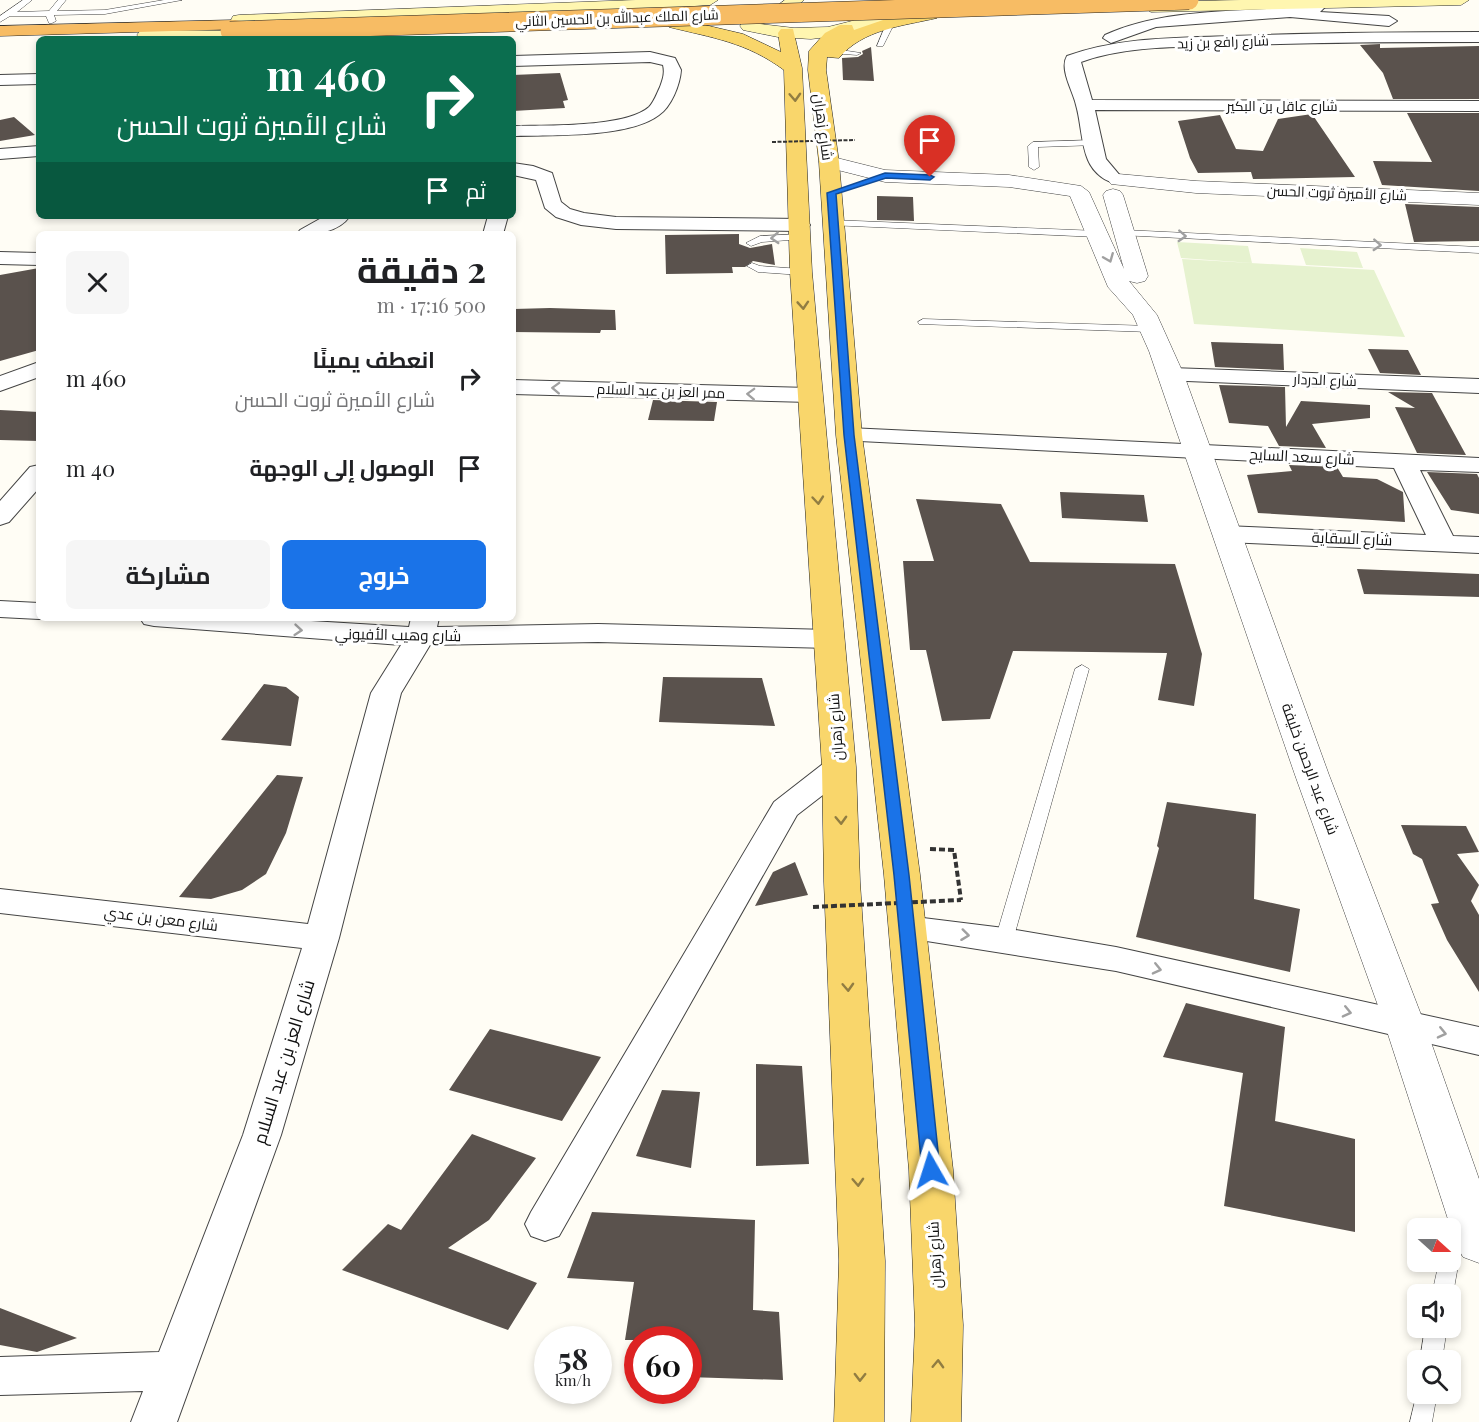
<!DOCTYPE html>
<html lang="ar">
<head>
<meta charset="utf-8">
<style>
  :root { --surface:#fff; --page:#f6f6f6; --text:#202124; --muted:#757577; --accent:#1a73e8 }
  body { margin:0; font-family:"Playfair Display",Cairo,serif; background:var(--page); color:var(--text); direction:rtl; height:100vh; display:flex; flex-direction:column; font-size:22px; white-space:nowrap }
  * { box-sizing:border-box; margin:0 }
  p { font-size:20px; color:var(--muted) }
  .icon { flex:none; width:33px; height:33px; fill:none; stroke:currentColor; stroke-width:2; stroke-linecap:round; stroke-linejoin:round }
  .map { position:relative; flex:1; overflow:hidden; direction:ltr }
  .side { position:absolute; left:36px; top:231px; width:480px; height:390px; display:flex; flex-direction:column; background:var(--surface); border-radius:9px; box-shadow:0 3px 9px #0003; direction:rtl }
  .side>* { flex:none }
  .guide { position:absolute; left:36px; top:36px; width:480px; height:183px; border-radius:9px; box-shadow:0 3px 9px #0003; direction:rtl; background:#0b6e4f; color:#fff; overflow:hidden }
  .needle { width:39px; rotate:111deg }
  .tools { position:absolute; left:1407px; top:1218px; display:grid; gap:12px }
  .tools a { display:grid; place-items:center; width:54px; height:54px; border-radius:9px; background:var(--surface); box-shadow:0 3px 9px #0003; font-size:30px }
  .speed { position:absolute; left:534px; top:1326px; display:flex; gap:12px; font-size:30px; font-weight:700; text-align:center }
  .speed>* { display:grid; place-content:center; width:78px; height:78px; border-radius:50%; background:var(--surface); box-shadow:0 3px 9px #0003; line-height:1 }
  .speed small { font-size:15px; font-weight:400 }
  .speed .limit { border:9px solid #d22; background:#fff; color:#111 }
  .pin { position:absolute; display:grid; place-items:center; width:51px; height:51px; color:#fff; margin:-62px -26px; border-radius:50% 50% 50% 0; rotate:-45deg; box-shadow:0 0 6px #0007 }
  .pin .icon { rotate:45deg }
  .me { position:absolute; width:66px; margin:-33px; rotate:354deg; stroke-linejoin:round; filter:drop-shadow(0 0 4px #0008) }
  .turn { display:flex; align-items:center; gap:21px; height:126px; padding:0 30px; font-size:27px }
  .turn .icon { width:78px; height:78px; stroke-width:2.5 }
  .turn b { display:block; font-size:42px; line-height:51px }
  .then { display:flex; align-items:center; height:57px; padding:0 30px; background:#0003; gap:12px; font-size:22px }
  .round { display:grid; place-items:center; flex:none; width:63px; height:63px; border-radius:9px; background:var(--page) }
  .summary { display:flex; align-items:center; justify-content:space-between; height:102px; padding:0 30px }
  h1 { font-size:36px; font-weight:700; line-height:45px }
  .primary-button { display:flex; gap:12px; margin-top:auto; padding:12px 30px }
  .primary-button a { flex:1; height:69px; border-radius:9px; background:var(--accent); color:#fff; font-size:24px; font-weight:700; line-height:69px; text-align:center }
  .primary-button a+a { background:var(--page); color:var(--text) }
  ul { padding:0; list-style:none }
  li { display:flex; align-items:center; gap:18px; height:90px; padding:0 30px }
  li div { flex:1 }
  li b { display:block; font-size:22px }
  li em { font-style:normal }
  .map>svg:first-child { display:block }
</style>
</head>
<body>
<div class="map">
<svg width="1479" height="1422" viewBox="0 0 1479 1422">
  <rect width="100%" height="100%" fill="#fffdf5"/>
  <path fill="#e6f2cf" d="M1177,242L1248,246L1252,263L1181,258Z
    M1300,248L1357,252L1363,268L1306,265Z
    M1182,259L1374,270L1405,337L1194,324Z"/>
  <path fill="#5a524d" d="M1380,44V48L1479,46V99H1393L1383,73L1360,45Z
    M871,47L874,81L843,80L842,58L858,57L863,54L862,51Z
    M560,73L568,100L563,101L565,108L513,111V75Z
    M1407,113H1479V191L1382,185L1373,161L1432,162Z
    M1312,114L1355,177L1253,179L1251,172L1198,173L1190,158L1178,121L1220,115L1236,149L1263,151L1278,119Z
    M14,117L35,135L0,141V120Z
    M877,196L913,197L914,221L877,220Z
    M1405,204L1479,207V241L1414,242Z
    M739,234V244L750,248L772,244L775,265L753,261L745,267H732L733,273L666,274L665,235Z
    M39,268V350L0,361V275Z
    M550,308L615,310L616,330H601L600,333L513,332L514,309Z
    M1211,342L1283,344L1284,370L1215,367Z
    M1368,349L1408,350L1421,375L1380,373Z
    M1219,385L1285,387L1286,427L1301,401L1370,405V418L1312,424L1326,448L1279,446L1268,426L1229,423Z
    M1388,392L1432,393L1466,455L1417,453L1395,407L1415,408Z
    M653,400L717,402L714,421L648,420Z
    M0,410L39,412V441L0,440Z
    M1289,465L1337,467L1343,477L1377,479L1403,492L1405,522L1258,513L1247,475L1292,471Z
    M1427,472L1477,474L1479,478V514L1451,510Z
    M1060,492L1144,495L1148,522L1062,518Z
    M916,499L1001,504L1030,562L1175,564L1202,654L1194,706L1158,700L1167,653L1013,651L990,719L942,721L926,650H910L903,561H934Z
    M1357,569L1479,574V597L1364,594Z
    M663,677L762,678L775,726L659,722Z
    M264,684L286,687L299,697L291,746L221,740Z
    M277,775L303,777L286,833L266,874L242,890L211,899L179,897Z
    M1167,802L1256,814L1254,899L1300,909L1290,972L1136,937L1159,848L1157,846Z
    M1401,825L1466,826L1479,852L1457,854L1479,885L1471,901L1479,915V992L1447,940L1431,904L1439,903L1422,859L1413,854Z
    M795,862L808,895L755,906L773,872Z
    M1186,1003L1285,1027L1275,1121L1355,1139V1232L1224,1206L1243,1073L1163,1057Z
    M490,1029L601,1057L562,1121L449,1090Z
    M756,1064L802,1066L809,1164L756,1166Z
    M662,1090L700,1092L691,1168L636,1156Z
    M472,1134L536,1158L489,1220L448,1248L537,1283L508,1330L342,1270L388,1224L401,1230Z
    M592,1212L755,1220L753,1310L779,1312L783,1380L688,1377V1340H625L634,1282L567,1278Z
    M0,1308L77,1338L37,1352L0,1345Z"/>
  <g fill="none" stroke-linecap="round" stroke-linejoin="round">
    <defs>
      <path id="service" d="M23,0H32L17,12L49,11L58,0H66L57,11L105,10L164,0H182L105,14L54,15L56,21L52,23H49L46,16H10L0,22V16Z
        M887,22L894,24L883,46H877Z
        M834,49L861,53L857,55L831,53L830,51Z
        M1094,140L1097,141V145L1038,147L1039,167L1034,170L1029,167L1028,146L1033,142Z
        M832,220L1098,231L1103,234L1098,237L829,225V221Z
        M1124,230L1479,247V253L1120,235V231Z
        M800,234L804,235V239L762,242L751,246L746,243L760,236Z
        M752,263L760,266L801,269L806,272L801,275L758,272L747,266Z
        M923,319L1151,326L1156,329L1151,332L919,324L918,322Z
        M1082,665L1089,669L1013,940L1010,944H998L995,940L1075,669Z
        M1462,1219L1469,1221L1472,1227L1459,1260L1453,1294L1450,1298V1294H1432L1439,1262H1450V1230L1455,1221Z
        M1425,1328H1447L1442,1360H1420Z
        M1418,1388V1394H1437L1432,1422H1410Z"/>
      <path id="minor" d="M1318,0L1325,1L1328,4L1320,12L1389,16L1397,21L1389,26L1290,17L1156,27L1111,43L1103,38L1105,35C1165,8 1238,12 1302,7Z
        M1479,32V42C1393,42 1308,42 1222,46C1176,47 1125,46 1081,62L1092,100L1479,101V111L1095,110L1106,159L1122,178L1120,182C1107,185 1093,172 1088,160C1081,144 1081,122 1076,105C1073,91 1059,69 1067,56C1119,37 1176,38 1231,36C1314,33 1396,32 1479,32Z
        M650,52L675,58L681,70C680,85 671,107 659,115C629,138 551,135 513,136V126C545,125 625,128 649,107C654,102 657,93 660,87C663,79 665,73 663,65L650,62L513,66V56Z
        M39,74V84L0,85V75Z
        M39,146V156L0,159V149Z
        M513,163L533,166L552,173L561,202L570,209L584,213L616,217L800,219L807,221L810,225L807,229L800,231L616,229L581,225L556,217L545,208L536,180L513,175Z
        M325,216H350C338,233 316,234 297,234L300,230Z
        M488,216H508L503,234H483Z
        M0,252L39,253V265L0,264Z
        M39,362V377L0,391V376Z
        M1171,368L1479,379V393L1163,380L1160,375L1163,370Z
        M513,380L809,388L817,390L821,395L817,400L809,402L513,394Z
        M849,428L1479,458V472L1420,470L1453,536L1479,537V553L1226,542L1217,540L1213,534L1217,528L1226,526L1426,535L1394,468L840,440L837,435L840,430Z
        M39,465V488L9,522L0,525V501L30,467Z
        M0,601L39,603V618H44L39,619L0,617Z
        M140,618H262L409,627L411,618H439L437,627L598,624L829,630L839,633L843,639L839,645L829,648L598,642L430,645L401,693L339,938L281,1135L177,1422H131L143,1391L0,1395V1357L159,1352L243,1135L302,948L0,913V889L308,924L371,693L401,645L154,626L144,624Z
        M839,757L850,760L855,767L850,774L797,815L559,1236L545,1241L531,1236L525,1224L531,1212L774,802L828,760Z
        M907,916L1004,928L1116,947L1479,1027V1055L1116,971L895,936L890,928L895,920Z"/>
      <path id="tertiary" d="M829,156L885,170L1009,175L1081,186L1089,192L1124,269L1103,195L1106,191L1113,189L1120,191L1123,195L1148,276L1145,281L1137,283L1129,281L1157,315L1184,375L1329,775L1425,1025L1479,1179V1263L1463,1257L1456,1244L1385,1025L1295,775L1149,351L1133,315L1108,287L1070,196L1009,187L885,182L822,166L819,162L822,158Z
        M1118,174L1196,181L1479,193V205L1196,193L1111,184L1108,180L1111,176Z"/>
      <path id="secondary" d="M636,0H718L710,5L590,13L239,25L233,24L231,20L233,16L239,15Z
        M785,0H804L783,18L760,24L794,28L828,27L852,21L871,13L878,16L929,9L937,14L929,19L866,28L844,35L811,39L778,37L743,30L740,26L745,17L771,10Z
        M1241,0H1469L1461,5L1151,12L1143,7L1151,2Z
        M146,30L268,31L274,32L277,36L275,39H140L137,35L140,31Z"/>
      <path id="primary" d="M931,9L939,14L937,18C903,26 863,29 839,58L827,57L826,70L839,162L862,435L920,875L953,1170L963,1325L961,1422H911L915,1325L909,1170L884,875L836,435L819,162L808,70L809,51L825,33L840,25H852L854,30L886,19Z
        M675,18L743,34L781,52L778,33L781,29H793L802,68L812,272L856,767L860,882L885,1261L884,1422H834L839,1261L824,882L822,767L790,272L784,70C746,42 713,38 669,27L667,23L669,19Z"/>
      <path id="trunk" d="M235,20L241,21L244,25L241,29L0,36V26Z"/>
    </defs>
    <use href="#service" stroke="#444" stroke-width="1"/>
    <use href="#minor" stroke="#444" stroke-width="2"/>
    <use href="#tertiary" stroke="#444" stroke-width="1"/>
    <use href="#secondary" stroke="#333" stroke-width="1"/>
    <use href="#primary" stroke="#222" stroke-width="1"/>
    <use href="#trunk" stroke="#222" stroke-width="1"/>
    <path stroke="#333" stroke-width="4" stroke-dasharray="6 3" stroke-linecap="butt" d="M930,849L954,850L961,900"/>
    <use href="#service" fill="#fff" fill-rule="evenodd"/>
    <use href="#minor" fill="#fff" fill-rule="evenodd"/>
    <use href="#tertiary" fill="#fff" fill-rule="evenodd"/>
    <use href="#secondary" fill="#fff6b0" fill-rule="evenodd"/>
    <use href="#primary" fill="#f9d66b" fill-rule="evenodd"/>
    <use href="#trunk" fill="#f7bc64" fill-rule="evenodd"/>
    <defs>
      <path id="trunk-bridge" d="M230,31L1189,0"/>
    </defs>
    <use href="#trunk-bridge" stroke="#222" stroke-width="20" stroke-linecap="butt"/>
    <path stroke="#333" stroke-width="2" stroke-dasharray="4 1.5" stroke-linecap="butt" d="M772,142L855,140"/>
    <path stroke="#333" stroke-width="4" stroke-dasharray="6 3" stroke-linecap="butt" d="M813,907L961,900"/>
    <use href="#trunk-bridge" stroke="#f7bc64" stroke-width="19"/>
  </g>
  <defs><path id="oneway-chevron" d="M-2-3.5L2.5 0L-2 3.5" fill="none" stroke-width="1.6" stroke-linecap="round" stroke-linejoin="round" transform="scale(1.5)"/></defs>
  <g stroke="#917d42">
    <use href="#oneway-chevron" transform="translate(795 97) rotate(87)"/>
    <use href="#oneway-chevron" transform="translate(803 305) rotate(86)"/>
    <use href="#oneway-chevron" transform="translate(818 500) rotate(85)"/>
    <use href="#oneway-chevron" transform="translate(841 820) rotate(88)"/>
    <use href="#oneway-chevron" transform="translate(848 987) rotate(87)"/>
    <use href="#oneway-chevron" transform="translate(858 1182) rotate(87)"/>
    <use href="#oneway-chevron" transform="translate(938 1364) rotate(-88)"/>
    <use href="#oneway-chevron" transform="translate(860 1377) rotate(91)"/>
  </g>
  <g stroke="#a0a0a0">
    <use href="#oneway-chevron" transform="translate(1182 236) rotate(3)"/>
    <use href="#oneway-chevron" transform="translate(775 238) rotate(177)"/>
    <use href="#oneway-chevron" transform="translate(1377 245) rotate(3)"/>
    <use href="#oneway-chevron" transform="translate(1109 258) rotate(68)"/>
    <use href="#oneway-chevron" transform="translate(556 388) rotate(-178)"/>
    <use href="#oneway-chevron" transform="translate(751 394) rotate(-178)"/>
    <use href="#oneway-chevron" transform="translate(298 630) rotate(5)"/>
    <use href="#oneway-chevron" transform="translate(965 935) rotate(7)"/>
    <use href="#oneway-chevron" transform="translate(1157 969) rotate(13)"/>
    <use href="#oneway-chevron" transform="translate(1347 1012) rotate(13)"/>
    <use href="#oneway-chevron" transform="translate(1442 1033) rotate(13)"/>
  </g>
  <path fill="#1a73e8" stroke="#114b97" stroke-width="1.5" d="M885,173L930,175L934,177L930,180L886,178L836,194L854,435L909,875L940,1170L937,1175L931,1178L925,1175L922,1170L894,875L844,435L827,193Z"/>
  <g text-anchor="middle" stroke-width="6" stroke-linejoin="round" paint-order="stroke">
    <g font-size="14" fill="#111" stroke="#fff">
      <text transform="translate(617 18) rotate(-2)" y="5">شارع الملك عبدالله بن الحسين الثاني</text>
      <text transform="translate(1223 42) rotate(-2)" y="5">شارع رافع بن زيد</text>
      <text x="1282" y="111">شارع عاقل بن البكير</text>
      <text transform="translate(1337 193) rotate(2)" y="5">شارع الأميرة ثروت الحسن</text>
      <text transform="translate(1325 380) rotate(2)" y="5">شارع الدردار</text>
      <text transform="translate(661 391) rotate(2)" y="5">ممر العز بن عبد السلام</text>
    </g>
    <g font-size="15" fill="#111" stroke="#fff">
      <text transform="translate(823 127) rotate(82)" y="5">شارع زهران</text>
      <text transform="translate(1302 457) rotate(3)" y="5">شارع سعد السايح</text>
      <text transform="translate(1352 539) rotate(2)" y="5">شارع السقاية</text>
      <text transform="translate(398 635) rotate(1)" y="5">شارع وهيب الأفيوني</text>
      <text transform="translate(836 727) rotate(-94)" y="5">شارع زهران</text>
      <text transform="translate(1310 769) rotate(70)" y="5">شارع عبد الرحمن خليفة</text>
      <text transform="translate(161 919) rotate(7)" y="5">شارع معن بن عدي</text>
      <text transform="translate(935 1255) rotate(-93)" y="5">شارع زهران</text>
    </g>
    <g font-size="18" fill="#111" stroke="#fff">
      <text transform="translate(284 1062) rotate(-73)" y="6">شارع العز بن عبد السلام</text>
    </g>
  </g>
</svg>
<div class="tools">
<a><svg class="needle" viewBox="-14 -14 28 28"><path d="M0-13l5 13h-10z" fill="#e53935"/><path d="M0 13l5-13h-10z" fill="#757577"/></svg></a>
<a><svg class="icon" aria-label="sound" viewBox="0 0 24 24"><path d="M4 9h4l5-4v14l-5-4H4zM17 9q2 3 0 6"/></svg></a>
<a><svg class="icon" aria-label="search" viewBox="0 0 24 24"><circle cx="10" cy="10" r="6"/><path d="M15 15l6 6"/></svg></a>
</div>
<div class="speed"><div>58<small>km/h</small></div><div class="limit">60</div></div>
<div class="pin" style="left:930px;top:177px;background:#d93025"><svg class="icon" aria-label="arrive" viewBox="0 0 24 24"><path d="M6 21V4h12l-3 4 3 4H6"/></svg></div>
<svg class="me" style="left:931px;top:1170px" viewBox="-20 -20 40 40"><path d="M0-17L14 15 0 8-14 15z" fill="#1a73e8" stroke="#fff" stroke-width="4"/></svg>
<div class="guide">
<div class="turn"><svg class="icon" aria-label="right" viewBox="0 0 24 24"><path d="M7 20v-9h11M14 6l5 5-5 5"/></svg><div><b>460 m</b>شارع الأميرة ثروت الحسن</div></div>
<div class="then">ثم<svg class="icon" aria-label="arrive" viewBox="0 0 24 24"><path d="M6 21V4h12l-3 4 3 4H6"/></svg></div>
</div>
<section class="side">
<div class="summary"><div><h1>2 دقيقة</h1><p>500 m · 17:16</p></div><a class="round"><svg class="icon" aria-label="close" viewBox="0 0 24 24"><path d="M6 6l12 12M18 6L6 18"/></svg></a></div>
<ul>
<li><svg class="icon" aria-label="right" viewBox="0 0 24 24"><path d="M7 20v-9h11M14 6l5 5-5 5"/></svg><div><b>انعطف يمينًا</b><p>شارع الأميرة ثروت الحسن</p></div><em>460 m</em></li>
<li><svg class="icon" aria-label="arrive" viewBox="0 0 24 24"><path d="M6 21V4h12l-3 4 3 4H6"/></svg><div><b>الوصول إلى الوجهة</b></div><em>40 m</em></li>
</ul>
<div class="primary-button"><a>خروج</a><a>مشاركة</a></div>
</section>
</div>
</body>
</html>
